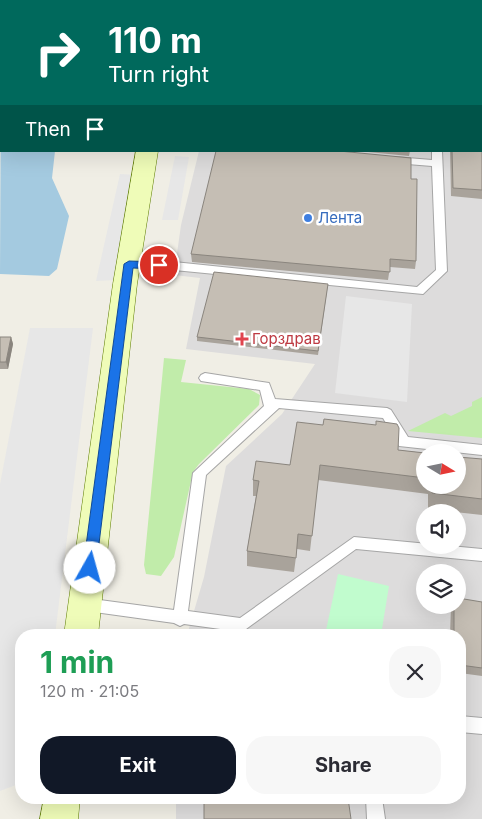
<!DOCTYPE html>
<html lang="en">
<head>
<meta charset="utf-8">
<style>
  :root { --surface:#fff; --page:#f7f7f7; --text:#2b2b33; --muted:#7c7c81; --accent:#111827 }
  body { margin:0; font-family:Inter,sans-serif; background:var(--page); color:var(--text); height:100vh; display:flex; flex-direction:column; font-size:19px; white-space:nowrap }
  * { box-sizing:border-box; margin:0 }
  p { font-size:16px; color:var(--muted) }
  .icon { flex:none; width:28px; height:28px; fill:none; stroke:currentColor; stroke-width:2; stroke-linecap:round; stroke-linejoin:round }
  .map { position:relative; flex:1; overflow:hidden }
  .sheet { position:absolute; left:15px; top:629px; width:451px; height:175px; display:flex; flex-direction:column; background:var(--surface); border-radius:20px; box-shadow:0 5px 20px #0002 }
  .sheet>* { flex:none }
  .banner { position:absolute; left:0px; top:0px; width:482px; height:152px; box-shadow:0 5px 20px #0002; background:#00695c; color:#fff; overflow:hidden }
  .needle { width:32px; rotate:100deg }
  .controls { position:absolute; left:416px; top:444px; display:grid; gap:10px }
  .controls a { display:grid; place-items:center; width:50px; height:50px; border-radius:50%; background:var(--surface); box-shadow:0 5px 20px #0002; font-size:25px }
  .pin { position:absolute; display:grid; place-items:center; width:42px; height:42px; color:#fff; margin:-21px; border:2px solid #fff; border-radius:50%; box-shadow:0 1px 5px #0007 }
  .me { position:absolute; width:55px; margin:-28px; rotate:7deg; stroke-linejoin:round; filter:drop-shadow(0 0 4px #0008) }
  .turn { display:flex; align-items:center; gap:18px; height:105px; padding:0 25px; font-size:22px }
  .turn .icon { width:65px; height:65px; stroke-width:2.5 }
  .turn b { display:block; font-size:35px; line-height:42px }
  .then { display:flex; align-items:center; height:48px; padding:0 25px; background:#0003; gap:10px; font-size:19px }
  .round { display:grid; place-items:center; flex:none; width:52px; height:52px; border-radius:20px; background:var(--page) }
  .head { display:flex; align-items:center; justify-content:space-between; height:85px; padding:0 25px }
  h1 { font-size:30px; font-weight:700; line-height:38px; color:#1e9e55 }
  .cta { display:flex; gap:10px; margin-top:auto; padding:10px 25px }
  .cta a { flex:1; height:58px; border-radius:20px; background:var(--accent); color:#fff; font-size:20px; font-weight:700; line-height:58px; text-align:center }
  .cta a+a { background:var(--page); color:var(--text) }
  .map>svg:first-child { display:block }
</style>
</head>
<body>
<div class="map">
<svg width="482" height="819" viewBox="0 0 482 819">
  <rect width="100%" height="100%" fill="#f0eee5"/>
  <path fill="#dddcdc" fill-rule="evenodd" d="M191,0H482V819H176V798H460V635H187L204,577L226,466L282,414L315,364L186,349L200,278L174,275L181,225L199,151H481V1ZM425,452H458V485H425ZM425,512H458V545H425ZM425,572H458V605H425Z"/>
  <path fill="#c1ecaa" d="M164,358L186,360L181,382L249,389L260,395L259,405L199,464L193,472L174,557L161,576L146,574L144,565Z
    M482,397V438L408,431L445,413L451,416L472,406V402Z"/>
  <path fill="#c1fcce" d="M338,574L389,586L381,635H325Z"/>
  <path fill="#e7e7e7" d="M175,156L189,157L178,220H162Z
    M120,174L138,175L117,280L96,281Z
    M346,296L412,304L407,402L335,393Z
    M30,328H93L55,635H21V783L0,791V484Z"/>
  <path fill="#a4cae0" d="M1,58V151H55L52,178L69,216L57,269L49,276L0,274Z"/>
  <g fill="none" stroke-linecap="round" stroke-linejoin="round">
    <defs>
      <path id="lane" d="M296,0H304V1H296Z
        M481,69L482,70V76L481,75Z
        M432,151H442L447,271L423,294L174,270L129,268L124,264L129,260L174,262L417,287L436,270L432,166L395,163L390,160L395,157L432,160Z
        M205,373L269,383L275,399L387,408L391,410L408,437L482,445V455L399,446L383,418L279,408L206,475L188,611L240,618L354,537L482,549V561L356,549L242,632L184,624L180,626L174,623L80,610L78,605L80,600L85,598L174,610L193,473L264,406L260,390L201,381L199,378L201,375Z
        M460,716L482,718V734L460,732Z
        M366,798H382L385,819H367Z"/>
      <path id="secondary" d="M170,0H188V1H170Z
        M136,151H158L137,284L98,635H64L113,284Z
        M44,798H80L78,819H40Z"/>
    </defs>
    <use href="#lane" stroke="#a6a6a6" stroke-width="2"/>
    <use href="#secondary" stroke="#5d7c00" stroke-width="1"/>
    <use href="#lane" fill="#fff" fill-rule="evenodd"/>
    <use href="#secondary" fill="#effcb8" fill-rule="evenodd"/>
  </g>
  <path fill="#a9a39b" d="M248,0H279V1H248Z
    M482,108V199L451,196L450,151H481Z
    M358,151H410L409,156Z
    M411,179L416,261L415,269L390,267L388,280L192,262L191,254Z
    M328,284L318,355L197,341V337Z
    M0,337H11L13,344L8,369H0Z
    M398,450L425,453V485H458L482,459V515L428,509V494L318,480L310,551L297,549L294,572L247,566V551L256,496H253V480L290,465Z
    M482,602V676L460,673V635H450L451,606V605H458Z"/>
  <path fill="#8a857e" d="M11,337L13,344L8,369L6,362Z"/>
  <path fill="#c5beb4" stroke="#8a857e" d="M357,0H404V1H357Z
    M481,108H482V190L453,188L452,151H481Z
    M216,151H339L411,158V179H417L416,261L390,259V272L191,254Z
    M214,272L328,284L318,351L197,337Z
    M0,337H11L6,362H0Z
    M324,419L376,425V421L397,424L399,428L398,450L425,453V478L320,465L312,536L298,534L296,558L247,551L259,481L253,480L256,461L290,465L297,422L323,425Z
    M458,457L482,459V499L432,493V485H458Z
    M458,598L482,602V668L460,665V635H454V605H458Z
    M204,798H348L351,819H204Z"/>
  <path fill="#1a73e8" stroke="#114b97" d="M129,261L159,262L164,265L159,269L133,268L96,568L94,572L90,574L85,572L83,568L124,264Z"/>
  <circle fill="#3f7fe0" stroke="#fff" stroke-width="2" cx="308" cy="218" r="5"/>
  <path fill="#e0444e" stroke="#fff" stroke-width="2" d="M239.5 331.5h5v5h5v5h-5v5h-5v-5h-5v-5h5z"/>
  <g text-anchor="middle" stroke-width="5" stroke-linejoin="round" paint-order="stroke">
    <g font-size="15" fill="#366cbe" stroke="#fff" text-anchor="start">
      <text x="318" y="223">Лента</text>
    </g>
    <g font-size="15" fill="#be3a42" stroke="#fff" text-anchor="start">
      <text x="252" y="344">Горздрав</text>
    </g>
  </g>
</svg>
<div class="controls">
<a><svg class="needle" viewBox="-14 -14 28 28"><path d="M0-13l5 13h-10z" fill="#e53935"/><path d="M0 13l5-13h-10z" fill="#7c7c81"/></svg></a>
<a><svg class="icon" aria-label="sound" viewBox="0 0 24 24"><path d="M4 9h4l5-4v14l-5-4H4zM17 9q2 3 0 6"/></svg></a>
<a><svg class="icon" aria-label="layers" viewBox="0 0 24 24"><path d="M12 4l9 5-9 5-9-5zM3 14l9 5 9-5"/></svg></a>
</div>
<div class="pin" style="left:159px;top:265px;background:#d93025"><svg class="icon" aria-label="arrive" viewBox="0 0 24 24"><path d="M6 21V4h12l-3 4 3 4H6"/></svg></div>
<svg class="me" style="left:90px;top:568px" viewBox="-20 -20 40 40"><circle r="19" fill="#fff"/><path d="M0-13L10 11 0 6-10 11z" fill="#1a73e8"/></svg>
<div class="banner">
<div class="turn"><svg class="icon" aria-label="right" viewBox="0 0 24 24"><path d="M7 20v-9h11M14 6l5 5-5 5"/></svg><div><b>110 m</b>Turn right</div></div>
<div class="then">Then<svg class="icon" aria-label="arrive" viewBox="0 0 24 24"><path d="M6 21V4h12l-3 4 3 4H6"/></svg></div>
</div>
<section class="sheet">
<div class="head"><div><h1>1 min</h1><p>120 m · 21:05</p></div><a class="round"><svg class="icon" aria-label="close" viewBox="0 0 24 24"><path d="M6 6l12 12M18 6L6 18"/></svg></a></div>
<div class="cta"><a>Exit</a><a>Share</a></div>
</section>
</div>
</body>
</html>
